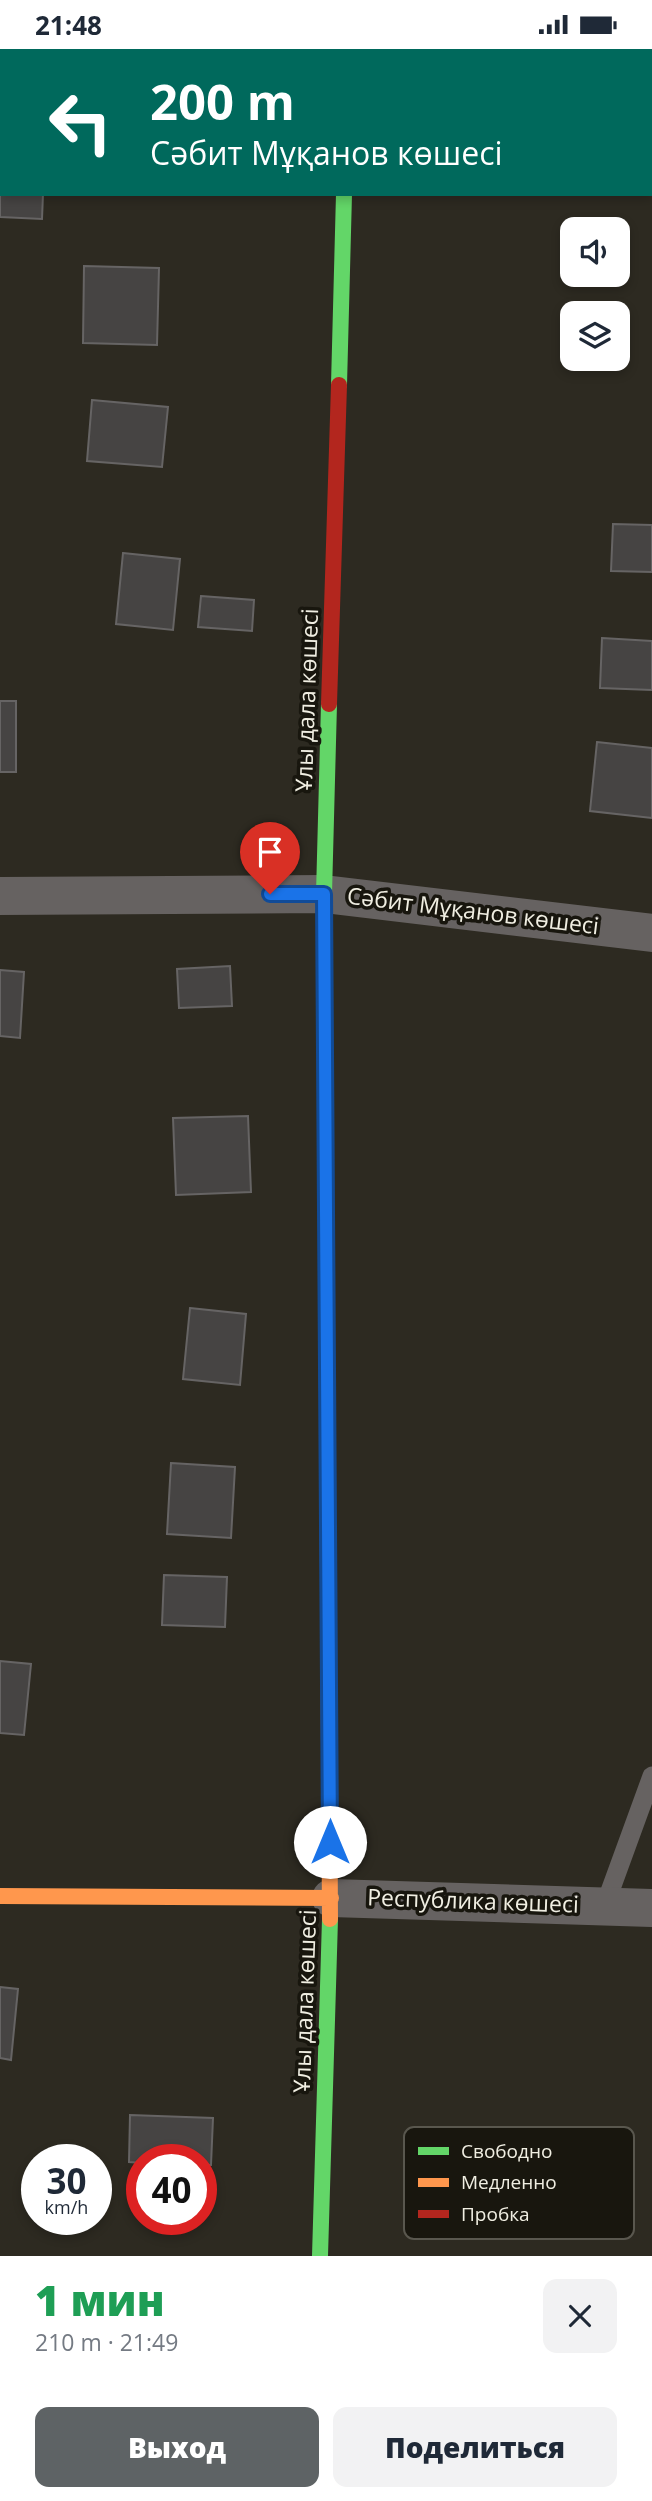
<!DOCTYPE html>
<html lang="ru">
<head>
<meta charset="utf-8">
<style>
  :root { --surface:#fff; --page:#f2f2f3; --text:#1f2937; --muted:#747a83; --accent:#5e6365 }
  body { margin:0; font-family:"Open Sans",sans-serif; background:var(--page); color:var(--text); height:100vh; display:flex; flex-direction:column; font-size:26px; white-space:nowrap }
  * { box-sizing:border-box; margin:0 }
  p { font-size:23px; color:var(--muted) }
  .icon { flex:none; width:38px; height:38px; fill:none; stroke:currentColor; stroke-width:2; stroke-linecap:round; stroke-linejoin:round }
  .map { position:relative; height:2207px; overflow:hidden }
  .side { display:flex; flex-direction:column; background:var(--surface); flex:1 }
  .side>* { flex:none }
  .top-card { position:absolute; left:0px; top:0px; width:653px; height:147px; box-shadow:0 4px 10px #0003; background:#00695c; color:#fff; overflow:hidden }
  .buttons { position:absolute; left:560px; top:168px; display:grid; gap:14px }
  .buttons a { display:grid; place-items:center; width:70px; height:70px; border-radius:14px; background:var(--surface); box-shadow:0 4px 10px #0003; font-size:35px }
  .speed { position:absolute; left:21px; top:2095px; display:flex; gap:14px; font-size:35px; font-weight:700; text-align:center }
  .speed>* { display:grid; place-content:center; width:91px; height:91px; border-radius:50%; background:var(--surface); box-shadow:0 4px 10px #0003; line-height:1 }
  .speed small { font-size:18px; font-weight:400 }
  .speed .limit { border:10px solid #d22; background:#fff; color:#111 }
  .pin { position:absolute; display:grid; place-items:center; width:60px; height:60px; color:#fff; margin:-72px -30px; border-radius:50% 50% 50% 0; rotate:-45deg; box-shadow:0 0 7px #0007 }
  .pin .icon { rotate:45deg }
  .me { position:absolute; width:77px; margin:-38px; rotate:0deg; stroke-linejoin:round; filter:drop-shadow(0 0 5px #0008) }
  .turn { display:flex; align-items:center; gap:24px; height:147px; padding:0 35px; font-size:32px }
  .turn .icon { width:91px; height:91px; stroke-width:2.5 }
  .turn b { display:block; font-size:49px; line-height:60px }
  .round { display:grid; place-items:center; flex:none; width:74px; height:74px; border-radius:14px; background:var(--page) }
  .overview { display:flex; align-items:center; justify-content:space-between; height:119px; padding:0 35px }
  h1 { font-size:42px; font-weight:800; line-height:52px; color:#1e9e55 }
  .button { display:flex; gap:14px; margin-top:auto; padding:14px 35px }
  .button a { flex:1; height:80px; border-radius:14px; background:var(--accent); color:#fff; font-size:28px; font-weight:800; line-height:80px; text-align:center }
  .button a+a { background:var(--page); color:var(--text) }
  .status { display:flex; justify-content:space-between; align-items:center; height:49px; padding:0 35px; background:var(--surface); direction:ltr }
  .status svg { height:19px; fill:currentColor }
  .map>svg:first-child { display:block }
</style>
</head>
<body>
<div class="status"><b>21:48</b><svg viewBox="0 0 49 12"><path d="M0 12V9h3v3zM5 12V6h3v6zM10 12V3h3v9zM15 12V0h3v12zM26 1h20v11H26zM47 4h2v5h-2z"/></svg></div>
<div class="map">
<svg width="652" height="2207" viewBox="0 0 652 2207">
  <rect width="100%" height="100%" fill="#2d2a21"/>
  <path fill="#464443" stroke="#666464" stroke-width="2" d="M635,0H652V61L651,2H635Z
    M0,121L2,145H43L42,170L0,168Z
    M84,217L159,219L157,296L83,294Z
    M92,351L168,358L162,418L87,412Z
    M613,475L652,476V523L611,522Z
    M123,504L180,510L173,581L116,575Z
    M201,547L254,551L252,582L198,578Z
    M602,589L652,592V641L600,639Z
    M0,652H16V723H0Z
    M597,693L652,699V769L590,762Z
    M230,917L232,957L179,959L177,920Z
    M0,921L24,923L20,989L0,987Z
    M248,1067L251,1143L176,1146L173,1069Z
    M190,1259L246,1265L240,1336L183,1330Z
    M171,1414L235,1418L231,1489L167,1485Z
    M164,1526L227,1528L225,1578L162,1576Z
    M0,1612L31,1615L24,1686L0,1684Z
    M0,1938L18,1940L11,2011L0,2009Z
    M130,2066L213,2069L211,2116H201V2110H142V2114L129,2113Z"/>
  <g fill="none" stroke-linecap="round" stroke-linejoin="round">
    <path stroke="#666261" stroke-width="19" d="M605,1856L652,1727"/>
    <path stroke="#666261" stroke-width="38" d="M0,847L324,845L652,884
      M331,1849L652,1859"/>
    <path stroke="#63d668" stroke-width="16" d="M339,336L344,145
      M327,1346L324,845L329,655
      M320,2207L330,1870"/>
    <path stroke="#ff974d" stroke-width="16" d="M348,0V2
      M327,1346L330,1870
      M0,1847L331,1849"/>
    <path stroke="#b3261e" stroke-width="16" d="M329,655L339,336"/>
  </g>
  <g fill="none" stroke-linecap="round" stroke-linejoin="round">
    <defs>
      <path id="route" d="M270,845H324L330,1793"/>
    </defs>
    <use href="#route" stroke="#114b97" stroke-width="18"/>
    <use href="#route" stroke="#1a73e8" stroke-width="12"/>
  </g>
  <g text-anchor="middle" stroke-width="7" stroke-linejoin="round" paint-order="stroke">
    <g font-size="23" fill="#f0eee2" stroke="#18160e">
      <text transform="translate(307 651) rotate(-88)" y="8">Ұлы дала көшесі</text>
      <text transform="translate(473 862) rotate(7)" y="8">Сәбит Мұқанов көшесі</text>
      <text transform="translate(473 1852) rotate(2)" y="8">Республика көшесі</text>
      <text transform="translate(305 1952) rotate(-88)" y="8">Ұлы дала көшесі</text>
    </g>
  </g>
  <rect x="404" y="2078" width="230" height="112" rx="10" fill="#18160e" stroke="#59574e" stroke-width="2"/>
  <rect x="418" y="2098" width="31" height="8" fill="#63d668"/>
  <rect x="418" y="2129" width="31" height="9" fill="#ff974d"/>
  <rect x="418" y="2161" width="31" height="8" fill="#b3261e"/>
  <g font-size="19" fill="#f0eee2">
    <text x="461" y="2109">Свободно</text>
    <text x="461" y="2140">Медленно</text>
    <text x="461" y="2172">Пробка</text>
  </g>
</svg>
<div class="buttons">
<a><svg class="icon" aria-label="sound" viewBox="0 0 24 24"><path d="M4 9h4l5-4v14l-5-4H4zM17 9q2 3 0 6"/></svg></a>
<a><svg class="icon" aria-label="layers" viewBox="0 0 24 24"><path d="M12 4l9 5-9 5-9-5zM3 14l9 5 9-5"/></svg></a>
</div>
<div class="speed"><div>30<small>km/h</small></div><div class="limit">40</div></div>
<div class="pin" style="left:270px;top:845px;background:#d93025"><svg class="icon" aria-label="arrive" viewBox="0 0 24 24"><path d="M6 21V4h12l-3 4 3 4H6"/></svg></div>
<svg class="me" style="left:330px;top:1793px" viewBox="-20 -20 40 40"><circle r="19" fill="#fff"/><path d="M0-13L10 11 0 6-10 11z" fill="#1a73e8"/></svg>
<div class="top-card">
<div class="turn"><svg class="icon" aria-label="left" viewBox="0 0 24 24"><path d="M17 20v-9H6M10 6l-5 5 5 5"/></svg><div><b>200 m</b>Сәбит Мұқанов көшесі</div></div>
</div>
</div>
<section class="side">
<div class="overview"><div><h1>1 мин</h1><p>210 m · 21:49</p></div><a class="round"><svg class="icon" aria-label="close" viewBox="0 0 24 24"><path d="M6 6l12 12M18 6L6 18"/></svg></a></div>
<div class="button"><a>Выход</a><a>Поделиться</a></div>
</section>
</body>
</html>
